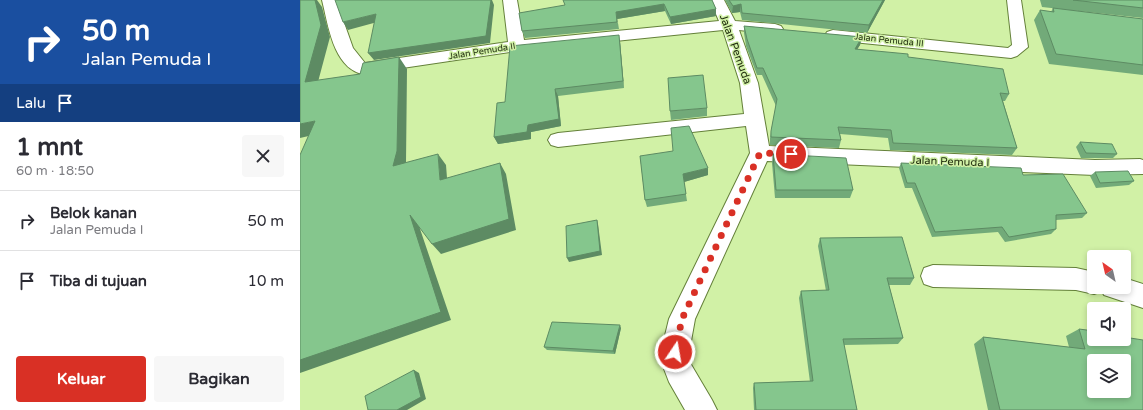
<!DOCTYPE html>
<html lang="id">
<head>
<meta charset="utf-8">
<style>
  :root { --surface:#fff; --page:#f7f7f7; --text:#2b2b33; --muted:#7c7c81; --line:#e1e1e2; --accent:#d93025 }
  body { margin:0; font-family:"Varela Round",sans-serif; background:var(--page); color:var(--text); height:100vh; display:flex; flex-direction:column; font-size:15px; white-space:nowrap }
  * { box-sizing:border-box; margin:0 }
  p { font-size:13px; color:var(--muted) }
  .icon { flex:none; width:22px; height:22px; fill:none; stroke:currentColor; stroke-width:2; stroke-linecap:round; stroke-linejoin:round }
  .map { position:relative; flex:1; overflow:hidden }
  .details { display:flex; flex-direction:column; background:var(--surface); width:300px }
  .details>* { flex:none }
  .guide { background:#1a4fa0; color:#fff; overflow:hidden }
  .needle { width:26px; rotate:326deg }
  .controls { position:absolute; left:787px; top:250px; display:grid; gap:8px }
  .controls a { display:grid; place-items:center; width:44px; height:44px; border-radius:4px; background:var(--surface); box-shadow:0 2px 6px #0003; font-size:20px }
  .pin { position:absolute; display:grid; place-items:center; width:34px; height:34px; color:#fff; margin:-17px; border:2px solid #fff; border-radius:50%; box-shadow:0 1px 4px #0007 }
  .me { position:absolute; width:44px; margin:-22px; rotate:12deg; stroke-linejoin:round; filter:drop-shadow(0 0 3px #0008) }
  .turn { display:flex; align-items:center; gap:14px; height:84px; padding:0 16px; font-size:18px }
  .turn .icon { width:52px; height:52px; stroke-width:2.5 }
  .turn b { display:block; font-size:28px; line-height:34px }
  .then { display:flex; align-items:center; height:38px; padding:0 16px; background:#0003; gap:8px; font-size:15px }
  .round { display:grid; place-items:center; flex:none; width:42px; height:42px; border-radius:4px; background:var(--page) }
  .summary { display:flex; align-items:center; justify-content:space-between; height:68px; padding:0 16px }
  h1 { font-size:24px; font-weight:700; line-height:30px }
  .action { display:flex; gap:8px; margin-top:auto; padding:8px 16px }
  .action a { flex:1; height:46px; border-radius:4px; background:var(--accent); color:#fff; font-size:16px; font-weight:700; line-height:46px; text-align:center }
  .action a+a { background:var(--page); color:var(--text) }
  ul { padding:0; list-style:none }
  li { display:flex; align-items:center; gap:12px; height:60px; padding:0 16px; border-top:1px solid var(--line) }
  li div { flex:1 }
  li b { display:block; font-size:15px }
  li em { font-style:normal }
  main { display:flex; flex:1; min-height:0 }
  .map>svg:first-child { display:block }
</style>
</head>
<body>
<main>
<section class="details">
<div class="guide">
<div class="turn"><svg class="icon" aria-label="right" viewBox="0 0 24 24"><path d="M7 20v-9h11M14 6l5 5-5 5"/></svg><div><b>50 m</b>Jalan Pemuda I</div></div>
<div class="then">Lalu<svg class="icon" aria-label="arrive" viewBox="0 0 24 24"><path d="M6 21V4h12l-3 4 3 4H6"/></svg></div>
</div>
<div class="summary"><div><h1>1 mnt</h1><p>60 m · 18:50</p></div><a class="round"><svg class="icon" aria-label="close" viewBox="0 0 24 24"><path d="M6 6l12 12M18 6L6 18"/></svg></a></div>
<ul>
<li><svg class="icon" aria-label="right" viewBox="0 0 24 24"><path d="M7 20v-9h11M14 6l5 5-5 5"/></svg><div><b>Belok kanan</b><p>Jalan Pemuda I</p></div><em>50 m</em></li>
<li><svg class="icon" aria-label="arrive" viewBox="0 0 24 24"><path d="M6 21V4h12l-3 4 3 4H6"/></svg><div><b>Tiba di tujuan</b></div><em>10 m</em></li>
</ul>
<div class="action"><a>Keluar</a><a>Bagikan</a></div>
</section>
<div class="map">
<svg width="843" height="410" viewBox="0 0 843 410">
  <rect width="100%" height="100%" fill="#d1f1a6"/>
  <g fill="none" stroke-linecap="round" stroke-linejoin="round">
    <defs>
      <path id="minor" d="M22,0H36L53,48L65,63L208,42L203,0H217L224,40L419,21L410,0H424L435,21L475,24L481,26L483,29L481,32L475,34L439,30L458,83L469,146L795,160L840,159L843,160V174L795,175L467,161L395,319L389,352V361L412,400L417,410H385L369,382L361,361V352L369,319L450,153L446,126L258,147L251,145L248,140L251,135L258,133L444,114L440,83L423,30L217,51L62,74C33,67 28,24 22,0Z
        M707,0H721L728,47L717,56L711,58L533,40L527,38L525,35L527,32L533,30L708,48L712,45Z
        M633,265L776,268L794,272V287H824V278L843,284V308L804,295L802,291L794,294L776,290L633,287L624,284L621,276L624,268Z"/>
    </defs>
    <use href="#minor" stroke="#648039" stroke-width="2"/>
    <use href="#minor" fill="#fff" fill-rule="evenodd"/>
  </g>
  <path fill="#72aa79" d="M412,0L416,9V16L371,24L365,11L317,19L319,29L225,38L222,31L219,13Z
    M425,0H585L567,33L442,20L440,12L432,13Z
    M740,0H843V18L742,7Z
    M753,8L843,19V75L749,64L734,20L740,10L751,12Z
    M444,26L562,37L560,45L557,49L608,57L709,94L705,101H703L717,148L712,155L590,150L588,138L540,134L541,140L539,148L470,145V138L471,131L476,106L462,75H457L446,46L444,33Z
    M320,42L324,88L258,96L261,126L231,132V139L198,144L194,137L205,102Z
    M407,108V116L371,120L370,111Z
    M780,142L817,154L813,158H781L776,147Z
    M473,154L553,190L550,198H475L472,163Z
    M340,156L408,175L384,182L387,201L347,207L345,200Z
    M601,163L723,175L787,213L782,218L756,220V229L751,234L705,242L698,232L632,237L612,188H605L599,168Z
    M795,172L834,181L829,185L796,188L790,176Z
    M520,238L614,278L610,285H589L603,338L598,344L544,345L557,410H454L453,388L454,383L510,382L499,298L501,291H526L518,246Z
    M321,328L315,354L247,350L244,347Z
    M779,329L843,410H688L674,344L683,337L769,347L766,336Z"/>
  <path fill="#5d8b63" d="M15,0H17L22,7L30,37L15,93L5,82Z
    M191,0H192L194,5L190,43L74,60L68,53Z
    M583,0H585L567,33L569,25Z
    M364,4L365,11L317,19L319,29L316,12Z
    M441,4L440,12L432,13L433,6Z
    M416,9V16L371,24L370,17Z
    M76,14L81,21L48,30L43,22Z
    M319,35L320,42L324,88L323,81Z
    M562,37L560,45L553,56L555,49Z
    M99,57L107,69L106,162L103,177L93,166Z
    M255,89L258,96L261,126L231,132V139L198,144L194,137L228,125Z
    M15,121L26,132L0,138V124Z
    M138,154L146,165L148,191L140,180Z
    M200,163L206,174L216,230L141,254L132,244Z
    M408,168V175L384,182L383,174Z
    M110,215L119,226L151,320L0,373V360Z
    M297,220L298,224L302,255L269,262L267,258Z
    M320,325L321,328L315,354L313,351Z
    M114,370L119,373L126,399L107,410H97Z"/>
  <path fill="#85c68d" stroke="#5d8b63" fill-rule="evenodd" d="M0,0H15L21,25L5,82L60,74L63,63L99,57L97,151L93,166L138,154L140,180L200,163L209,219L132,244L110,215L141,312L0,360V155L15,121L0,124Z
    M35,0H191L186,36L68,53L76,14L43,22Z
    M263,0H412L416,9L370,17L364,4L316,12L317,22L222,31L219,13L265,5Z
    M429,0H583L569,25L442,13L441,4L433,6Z
    M773,0H843V8Z
    M753,8L843,19V65L756,54L740,10L754,12Z
    M444,26L562,37L555,49L608,54V57L703,69L709,94L700,93L717,148L593,143L591,130L538,127L541,140L471,137V131L477,99L463,68H457L447,39Z
    M319,35L323,81L255,89L259,119L228,125L227,132L194,137L197,103L205,102L210,46Z
    M403,75L407,108L370,111L368,78Z
    M389,126L408,168L383,174L386,194L345,200L340,156L373,151L371,128Z
    M780,142L812,144L817,154L786,153Z
    M473,154L546,158L553,190H476Z
    M601,163L721,168L723,175L763,174L787,213L756,215V229L709,237L702,227L635,232L615,183H607Z
    M828,171L834,181L800,183L795,172Z
    M297,220L300,251L267,258L266,226Z
    M602,237L614,278H587L603,338L543,339L557,410H456L454,383L513,381L501,291L529,290L520,238Z
    M252,322L320,325L313,351L244,347Z
    M779,329L794,331V339H824V337L843,340V410H700L683,337L785,349ZM794,361H824V391H794Z
    M114,370L121,397L97,410H68L65,396Z"/>
  <g fill="none" stroke-linecap="round" stroke-linejoin="round">
    <path stroke="#d93025" stroke-width="7" stroke-dasharray="0 12.6" d="M375,352L382,319L460,153L491,154"/>
  </g>
  <g text-anchor="middle" stroke-width="3" stroke-linejoin="round" paint-order="stroke">
    <g font-size="9" fill="#1e2a0c" stroke="#d1f1a6">
      <text transform="translate(589 40) rotate(6)" y="3">Jalan Pemuda III</text>
      <text transform="translate(182 51) rotate(-9)" y="3">Jalan Pemuda II</text>
    </g>
    <g font-size="11" fill="#1e2a0c" stroke="#d1f1a6">
      <text transform="translate(436 49) rotate(70)" y="4">Jalan Pemuda</text>
      <text transform="translate(650 161) rotate(2)" y="4">Jalan Pemuda I</text>
    </g>
  </g>
</svg>
<div class="controls">
<a><svg class="needle" viewBox="-14 -14 28 28"><path d="M0-13l5 13h-10z" fill="#e53935"/><path d="M0 13l5-13h-10z" fill="#7c7c81"/></svg></a>
<a><svg class="icon" aria-label="sound" viewBox="0 0 24 24"><path d="M4 9h4l5-4v14l-5-4H4zM17 9q2 3 0 6"/></svg></a>
<a><svg class="icon" aria-label="layers" viewBox="0 0 24 24"><path d="M12 4l9 5-9 5-9-5zM3 14l9 5 9-5"/></svg></a>
</div>
<div class="pin" style="left:491px;top:154px;background:#d93025"><svg class="icon" aria-label="arrive" viewBox="0 0 24 24"><path d="M6 21V4h12l-3 4 3 4H6"/></svg></div>
<svg class="me" style="left:375px;top:352px" viewBox="-20 -20 40 40"><circle r="17" fill="#d93025" stroke="#fff" stroke-width="3"/><path d="M0-11L8 9 0 5-8 9z" fill="#fff"/></svg>
</div>
</main>
</body>
</html>
